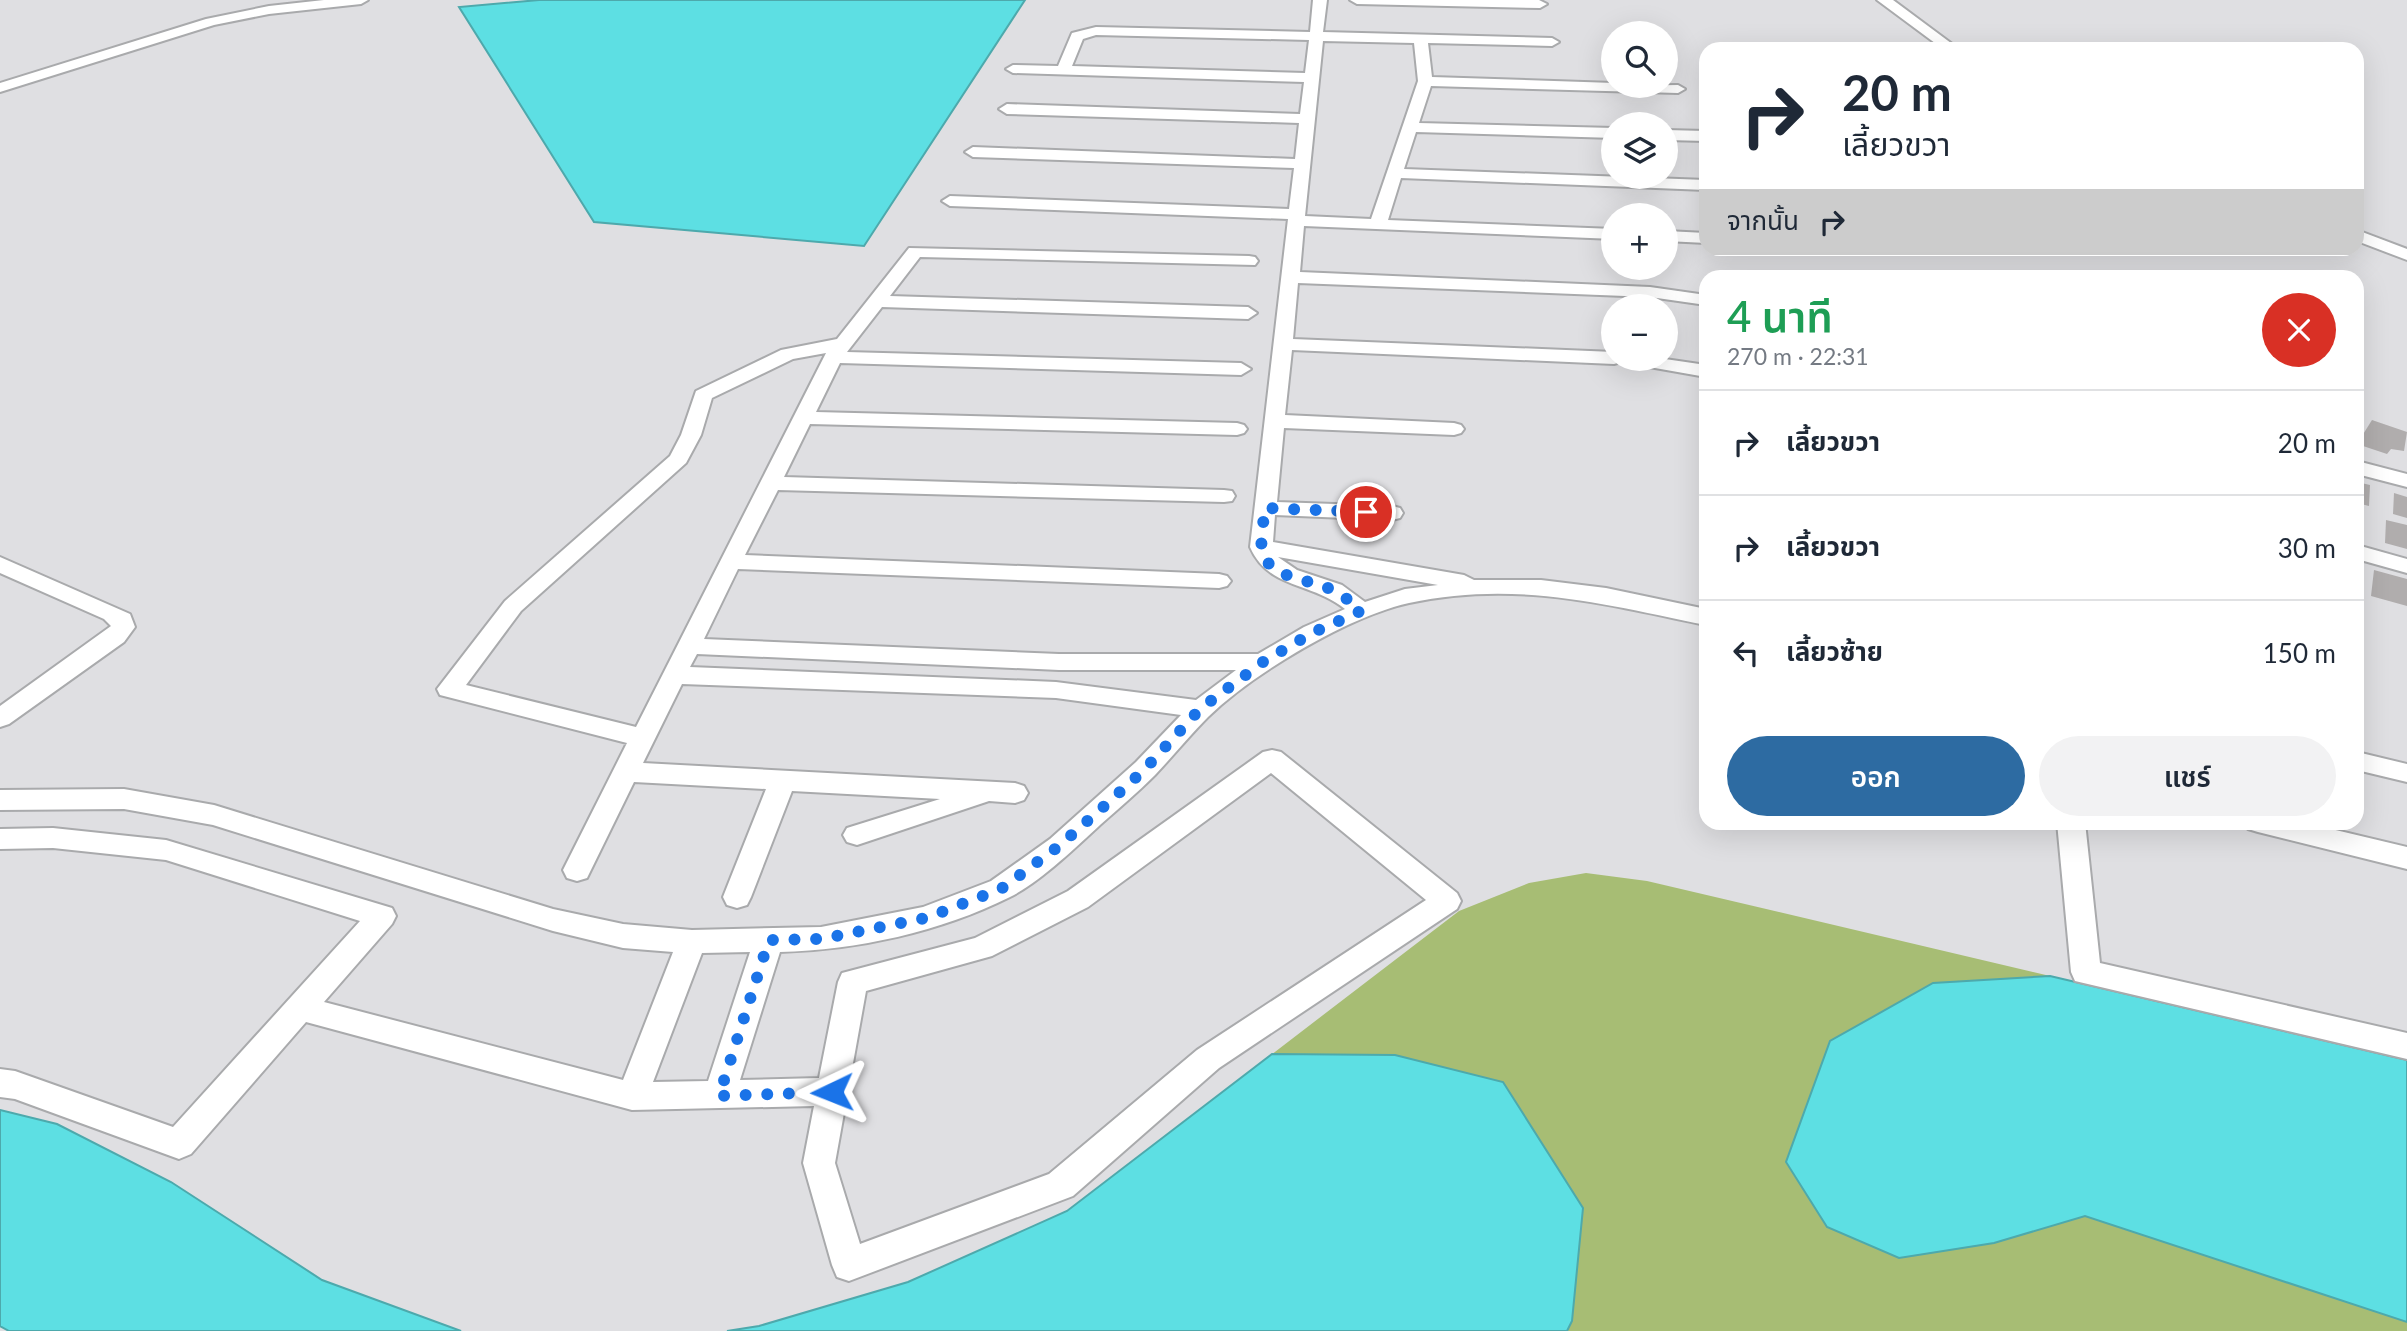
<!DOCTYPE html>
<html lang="th">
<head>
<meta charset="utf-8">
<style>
  :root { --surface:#fff; --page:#f2f2f3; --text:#1f2937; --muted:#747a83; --line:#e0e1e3; --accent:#2d6ba2 }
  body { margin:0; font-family:Lato,"Noto Sans Thai",sans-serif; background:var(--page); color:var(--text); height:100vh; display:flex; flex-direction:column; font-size:26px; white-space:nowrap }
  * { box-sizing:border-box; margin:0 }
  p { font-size:23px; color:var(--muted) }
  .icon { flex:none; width:38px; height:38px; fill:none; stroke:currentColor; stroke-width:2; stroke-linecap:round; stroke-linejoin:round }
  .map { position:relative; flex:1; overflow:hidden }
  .details { position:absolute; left:1699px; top:270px; width:665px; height:560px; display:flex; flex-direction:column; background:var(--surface); border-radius:21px; box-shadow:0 7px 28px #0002 }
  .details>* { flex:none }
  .hud { position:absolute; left:1699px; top:42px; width:665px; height:214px; border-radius:21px; box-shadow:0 7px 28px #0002; background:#fff; color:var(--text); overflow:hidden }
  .tools { position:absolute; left:1601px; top:21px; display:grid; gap:14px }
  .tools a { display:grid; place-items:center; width:77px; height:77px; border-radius:50%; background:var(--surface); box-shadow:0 7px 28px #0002; font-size:35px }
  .pin { position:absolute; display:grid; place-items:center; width:60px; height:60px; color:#fff; margin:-30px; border:4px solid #fff; border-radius:50%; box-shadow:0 2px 7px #0007 }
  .me { position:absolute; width:77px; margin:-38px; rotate:268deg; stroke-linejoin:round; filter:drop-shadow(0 0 5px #0008) }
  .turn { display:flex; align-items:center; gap:24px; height:147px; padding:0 28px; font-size:32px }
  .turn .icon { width:91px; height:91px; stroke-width:2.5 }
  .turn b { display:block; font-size:49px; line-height:60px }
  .then { display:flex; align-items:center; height:66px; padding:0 28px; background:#0003; gap:14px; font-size:26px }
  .round { display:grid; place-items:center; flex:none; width:74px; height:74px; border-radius:37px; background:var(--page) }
  .head { display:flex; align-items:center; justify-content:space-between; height:119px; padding:0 28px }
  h1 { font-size:42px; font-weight:600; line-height:52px; color:#1e9e55 }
  .action { display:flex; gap:14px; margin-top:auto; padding:14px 28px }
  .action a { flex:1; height:80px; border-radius:42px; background:var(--accent); color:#fff; font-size:28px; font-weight:600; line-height:80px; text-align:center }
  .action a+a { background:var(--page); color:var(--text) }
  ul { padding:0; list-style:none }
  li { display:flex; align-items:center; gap:21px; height:105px; padding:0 28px; border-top:2px solid var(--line) }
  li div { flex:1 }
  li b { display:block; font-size:26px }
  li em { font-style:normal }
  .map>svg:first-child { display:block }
</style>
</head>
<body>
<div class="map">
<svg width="2407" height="1331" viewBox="0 0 2407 1331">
  <rect width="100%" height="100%" fill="#dfdfe2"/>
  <path fill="#a7bd74" d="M1586,873L1647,881L2407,1060V1331H727L759,1326L908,1282L1067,1211L1459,911L1529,883Z"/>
  <path fill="#5ddfe3" stroke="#4da9ac" stroke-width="2" d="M539,0H1025L864,246L594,222L459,7Z
    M2050,976L2407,1060V1322L2085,1216L1994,1243L1899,1258L1827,1227L1786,1162L1830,1041L1933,983Z
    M1272,1054L1395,1055L1503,1082L1583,1208L1572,1321L1567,1331H727L759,1326L908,1282L1067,1211Z
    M0,1110L57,1124L171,1182L322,1280L461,1331H9L0,1326Z"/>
  <path fill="#b0adad" d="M2372,420L2407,432L2404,451L2391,449L2387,454L2357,444Z
    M2357,482L2370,485L2369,506L2357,503Z
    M2394,493L2407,497V518L2393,514Z
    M2386,520L2407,525V549L2385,543Z
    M2374,570L2407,579V606L2371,596Z"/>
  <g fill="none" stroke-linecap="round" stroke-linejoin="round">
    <defs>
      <path id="street" d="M324,0H368L361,4L269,14L214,25L0,92V83L206,19L269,6Z
        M1313,0H1327L1323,32L1552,38L1559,42L1552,46L1428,43L1432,77L1614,83V86L1678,85L1685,89L1678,93L1431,86L1419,123L1614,128V138L1416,132L1404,169L1706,180V190L1401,178L1388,220L1614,229V239L1304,226L1300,272L1650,287L1706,295V305L1650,297L1298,283L1293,339L1614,352V359H1665L1706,365V377L1621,362L1614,364L1292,350L1285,415L1454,423L1461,425L1464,429L1461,433L1454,435L1284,428L1277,502L1392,506L1400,508L1403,513L1400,518L1392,520L1275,515L1273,542L1464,575L1474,580H1541L1606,588L1706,609V625C1603,604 1516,580 1409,603C1349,616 1252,674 1208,717C1190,735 1173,756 1155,775C1137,793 1118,809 1100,825C1075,848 1040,882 1010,897C940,932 857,950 780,952L740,1080L819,1078L838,982L842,973L975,938L1068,891L1263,752L1272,750L1281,752L1457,893L1461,901L1457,909L1219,1068L1073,1196L849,1281L837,1277L832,1265L803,1163L814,1106L632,1110L306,1022L191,1154L179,1159L15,1099L0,1097V1069L15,1071L173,1127L360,921L166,860L53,848L0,849V829L53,828L166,840L392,908L396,916L392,924L324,1002L623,1080L673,952L623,948L553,931L213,825L124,809L0,810V790L124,789L214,805L553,909L623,924L692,930L821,927L923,907L991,881L1050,839L1136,762L1181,715L1056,698L682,684L643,763L1015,783L1024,786L1028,793L1024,800L1015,803L989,801L857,845L847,842L843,835L847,828L940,799L792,791L751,897L747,905L737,908L727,905L723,897L766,789L634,782L587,878L577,881L567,878L563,870L627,743L440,695L437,689L505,601L670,456L681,435L696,391L781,350L837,339L909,248L1249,256L1255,257L1258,261L1255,265L920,257L890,296L1248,307L1257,313L1248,319L882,307L847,352L1241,363L1251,369L1241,375L840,363L816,412L1237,423L1244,425L1247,429L1244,433L1237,435L810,424L784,477L1224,490L1232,491L1235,496L1232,501L1224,502L778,490L745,555L1219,574L1227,576L1231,581L1227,586L1219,588L738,569L704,639L1059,654H1258L1304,627L1345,609C1312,582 1268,589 1250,547L1288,219L950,206L942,201L950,196L1289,209L1294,168L973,157L965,152L973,147L1295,159L1299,123L1007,114L999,109L1007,104L1300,114L1304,82L1013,73L1006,69L1013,65L1058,66L1072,33L1096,27L1310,32ZM1096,35L1309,40L1305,73L1072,66L1083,39ZM1323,41L1414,43L1418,81L1371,219L1305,216ZM826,353L636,727L466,685L521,611L686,463L701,435L712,398L793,359ZM1278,557L1438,585L1405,589L1365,602L1342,585L1297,570ZM697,654L1059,670H1236L1196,700L1056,682L690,667ZM1271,773L1426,900L1197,1050L1049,1174L860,1244L835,1163L866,991L992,956L1088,907ZM750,952L708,1081L653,1082L702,953Z
        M1350,0H1539L1547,4L1540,8L1357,4Z
        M1877,0H1893L1959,49H1943Z
        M1666,130L1706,131V141L1666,140Z
        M2357,230L2407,249V260L2357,241Z
        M1666,231L1706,233V243L1666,241Z
        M2357,461L2407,474V487L2357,474Z
        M2357,545L2407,559V573L2357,559Z
        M0,557L130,614L135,627L124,642L9,724L0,727V706L111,626L104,619L0,573Z
        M2357,752L2407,764V782L2357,770Z
        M2057,822H2085L2100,963L2407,1033V1059L2075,981L2071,972Z
        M2245,822H2302L2407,847V869L2258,832L2248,829Z"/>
    </defs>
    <use href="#street" stroke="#a9aaac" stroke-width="4"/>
    <use href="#street" fill="#fff" fill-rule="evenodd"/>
  </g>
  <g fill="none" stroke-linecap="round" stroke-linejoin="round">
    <path stroke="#1a73e8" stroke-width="12" stroke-dasharray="0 21.6" d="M832,1092L719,1096L769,940L821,939L926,918L1001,889L1059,846L1111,800L1145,769L1200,709L1263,662L1312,633L1361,611C1351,602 1342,594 1330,589C1311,580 1273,578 1264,556C1258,542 1264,523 1265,508L1366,512"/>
  </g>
</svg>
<div class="tools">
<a><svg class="icon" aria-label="search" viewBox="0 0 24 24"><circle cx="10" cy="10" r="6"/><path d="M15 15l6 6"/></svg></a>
<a><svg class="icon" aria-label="layers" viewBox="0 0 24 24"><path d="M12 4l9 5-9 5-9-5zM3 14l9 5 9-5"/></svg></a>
<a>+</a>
<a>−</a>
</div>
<div class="pin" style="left:1366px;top:512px;background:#d93025"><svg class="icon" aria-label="arrive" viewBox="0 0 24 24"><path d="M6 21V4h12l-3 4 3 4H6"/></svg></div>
<svg class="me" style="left:832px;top:1092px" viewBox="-20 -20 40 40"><path d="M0-17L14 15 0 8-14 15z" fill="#1a73e8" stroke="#fff" stroke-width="4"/></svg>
<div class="hud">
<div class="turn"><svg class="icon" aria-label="right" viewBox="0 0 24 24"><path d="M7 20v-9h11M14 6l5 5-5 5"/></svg><div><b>20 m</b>เลี้ยวขวา</div></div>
<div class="then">จากนั้น<svg class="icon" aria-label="right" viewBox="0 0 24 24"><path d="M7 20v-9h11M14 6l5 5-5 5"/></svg></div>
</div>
<section class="details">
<div class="head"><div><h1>4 นาที</h1><p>270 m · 22:31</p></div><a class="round" style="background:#d93025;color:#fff"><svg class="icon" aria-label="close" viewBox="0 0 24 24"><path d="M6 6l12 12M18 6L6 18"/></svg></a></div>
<ul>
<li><svg class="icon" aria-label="right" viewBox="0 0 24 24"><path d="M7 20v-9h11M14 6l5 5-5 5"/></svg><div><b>เลี้ยวขวา</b></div><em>20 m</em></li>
<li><svg class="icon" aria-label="right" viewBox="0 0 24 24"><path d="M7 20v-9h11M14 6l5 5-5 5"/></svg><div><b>เลี้ยวขวา</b></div><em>30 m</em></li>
<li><svg class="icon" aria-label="left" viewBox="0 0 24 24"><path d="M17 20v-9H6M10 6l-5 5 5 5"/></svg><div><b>เลี้ยวซ้าย</b></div><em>150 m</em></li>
</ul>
<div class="action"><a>ออก</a><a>แชร์</a></div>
</section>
</div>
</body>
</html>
